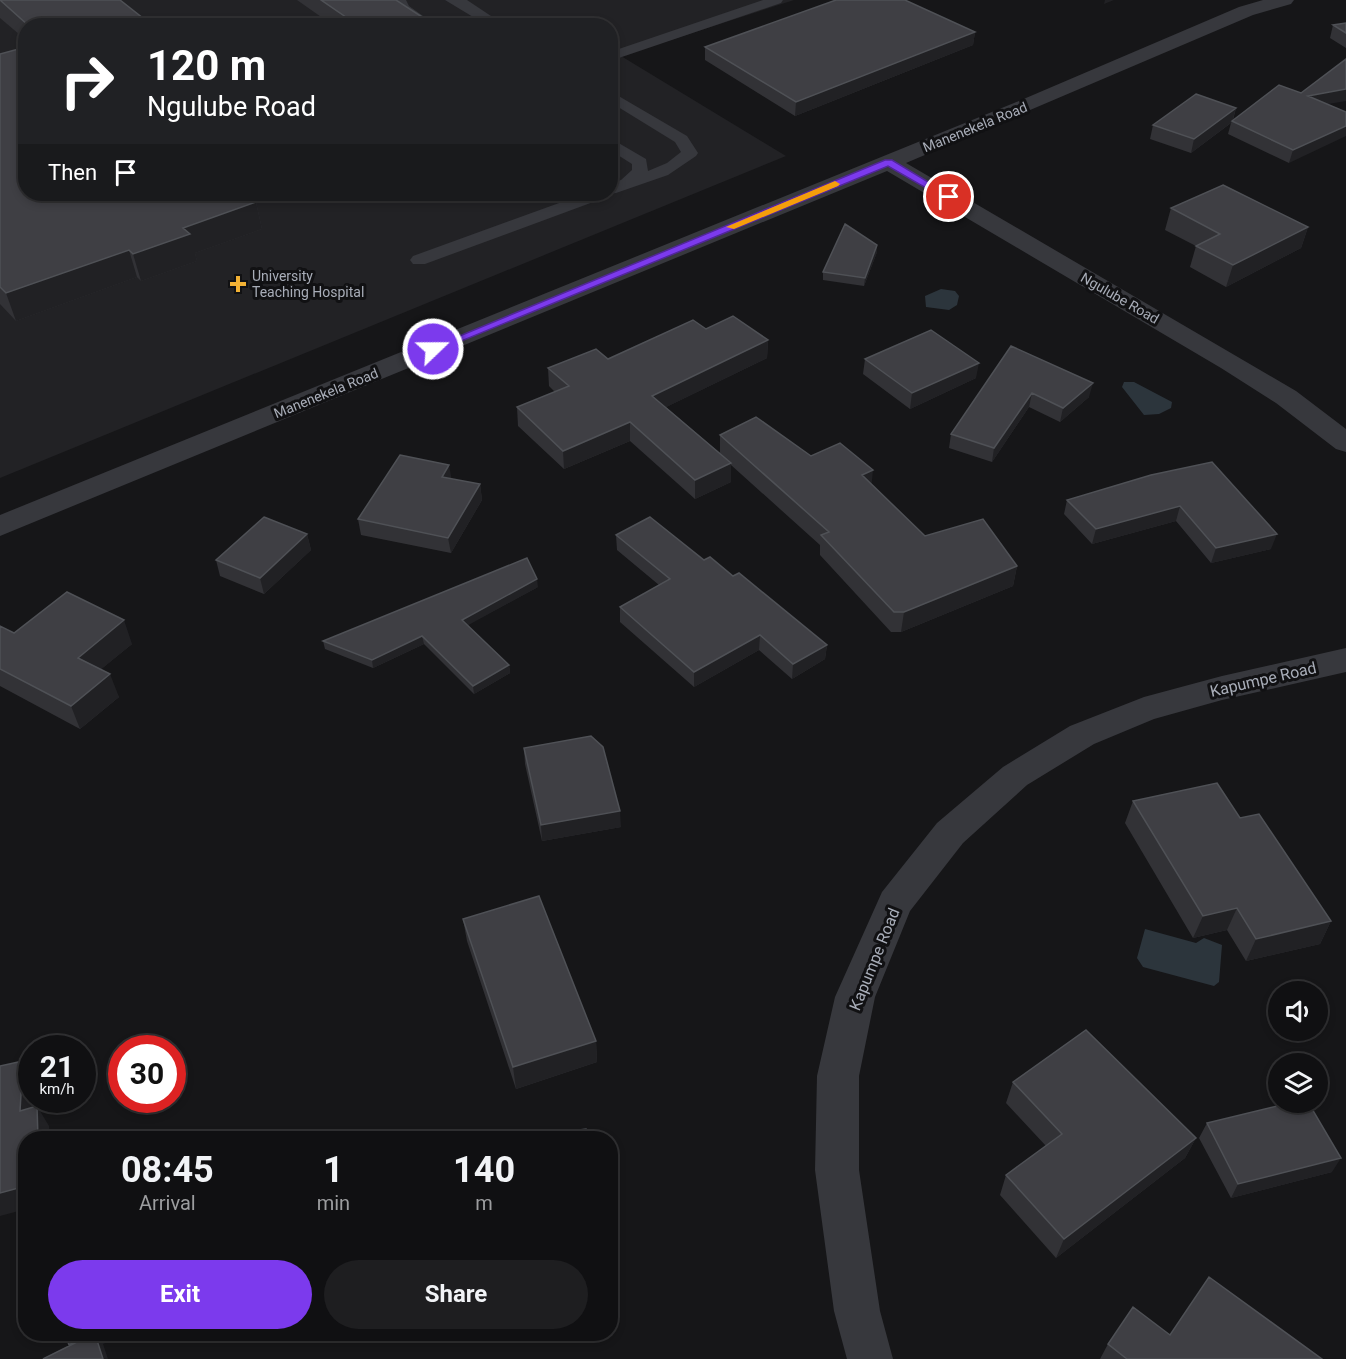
<!DOCTYPE html>
<html lang="en">
<head>
<meta charset="utf-8">
<style>
  :root { --surface:#101012; --page:#1e1e20; --text:#f1f3f6; --muted:#9c9d9f; --line:#303032; --accent:#7c3aed }
  body { margin:0; font-family:Roboto,sans-serif; background:var(--page); color:var(--text); height:100vh; display:flex; flex-direction:column; font-size:22px; white-space:nowrap }
  * { box-sizing:border-box; margin:0 }
  p { font-size:20px; color:var(--muted) }
  .icon { flex:none; width:33px; height:33px; fill:none; stroke:currentColor; stroke-width:2; stroke-linecap:round; stroke-linejoin:round }
  .map { position:relative; flex:1; overflow:hidden }
  .drawer { position:absolute; left:18px; top:1131px; width:600px; height:210px; display:flex; flex-direction:column; background:var(--surface); border-radius:24px; box-shadow:0 3px 9px #0003,0 0 0 2px var(--line) }
  .drawer>* { flex:none }
  .hud { position:absolute; left:18px; top:18px; width:600px; height:183px; border-radius:24px; box-shadow:0 3px 9px #0003,0 0 0 2px var(--line); background:#202124; color:#fff; overflow:hidden }
  .fabs { position:absolute; left:1268px; top:981px; display:grid; gap:12px }
  .fabs a { display:grid; place-items:center; width:60px; height:60px; border-radius:50%; background:var(--surface); box-shadow:0 3px 9px #0003,0 0 0 2px var(--line); font-size:30px }
  .speed { position:absolute; left:18px; top:1035px; display:flex; gap:12px; font-size:30px; font-weight:700; text-align:center }
  .speed>* { display:grid; place-content:center; width:78px; height:78px; border-radius:50%; background:var(--surface); box-shadow:0 3px 9px #0003,0 0 0 2px var(--line); line-height:1 }
  .speed small { font-size:15px; font-weight:400 }
  .speed .limit { border:9px solid #d22; background:#fff; color:#111 }
  .pin { position:absolute; display:grid; place-items:center; width:51px; height:51px; color:#fff; margin:-26px; border:3px solid #fff; border-radius:50%; box-shadow:0 2px 6px #0007 }
  .me { position:absolute; width:66px; margin:-33px; rotate:68deg; stroke-linejoin:round; filter:drop-shadow(0 0 4px #0008) }
  .turn { display:flex; align-items:center; gap:21px; height:126px; padding:0 30px; font-size:27px }
  .turn .icon { width:78px; height:78px; stroke-width:2.5 }
  .turn b { display:block; font-size:42px; line-height:51px }
  .then { display:flex; align-items:center; height:57px; padding:0 30px; background:#0003; gap:12px; font-size:22px }
  .eta { display:flex; justify-content:space-evenly; align-items:center; height:102px; text-align:center }
  .eta b { font-size:36px; font-weight:700; line-height:42px }
  .cta { display:flex; gap:12px; margin-top:auto; padding:12px 30px }
  .cta a { flex:1; height:69px; border-radius:36px; background:var(--accent); color:#fff; font-size:24px; font-weight:700; line-height:69px; text-align:center }
  .cta a+a { background:var(--page); color:var(--text) }
  .map>svg:first-child { display:block }
</style>
</head>
<body>
<div class="map">
<svg width="1346" height="1359" viewBox="0 0 1346 1359">
  <rect width="100%" height="100%" fill="#161618"/>
  <path fill="#222225" fill-rule="evenodd" d="M0,0H794L621,56L786,156L0,478ZM26,26H610V194H26Z"/>
  <path fill="#2c353c" d="M941,289L955,291L959,296L957,305L949,310L926,307L925,296Z
    M1124,382H1134L1172,402L1171,408L1159,414L1144,415L1122,387Z
    M1145,929L1196,943L1204,938L1222,945L1219,982L1214,986L1143,967L1137,958Z"/>
  <g fill="none" stroke-linecap="round" stroke-linejoin="round">
    <path fill="#37383d" fill-rule="evenodd" d="M392,0H406L409,6L437,26C417,26 401,18 392,0Z
      M445,0H467L506,26H488Z
      M763,0H783L781,3L610,61V52Z
      M610,91L687,136L698,153L696,156L668,175L616,193L608,194H610V183L621,180L632,170V164L610,150V138L646,159L648,171L667,163L681,152L675,142L610,102Z
      M584,194H606L604,198L425,264H413L410,260L413,256Z"/>
    <path fill="#37383d" fill-rule="evenodd" d="M1263,0H1294L1291,4L1253,15L906,163L1296,391L1346,429V452L1336,449L1276,403L1221,368L887,171L0,536V515L1014,103L1239,7Z
      M1346,648V672L1222,700L1154,719L1094,744L1027,785L963,843L910,911L875,997L859,1076V1170L880,1311L893,1359H847L834,1311L815,1170L817,1076L835,997L882,892L937,823L1003,767L1070,726L1144,697L1222,676Z"/>
  </g>
  <path fill="#323236" d="M0,0L153,26H26V40L0,18Z
    M297,0H396L436,26H334Z
    M1346,23V48L1330,38L1333,25Z
    M975,32L973,45L795,116L705,60V47Z
    M0,54L256,202L262,229L195,253L197,261L141,281L137,277L16,321L0,304Z
    M1328,104L1289,163L1228,134L1231,123L1191,153L1150,139L1153,125L1236,108L1233,120Z
    M1171,208L1308,227L1301,248L1226,287L1190,267L1196,246L1165,230Z
    M877,252L864,286L823,280V272Z
    M706,329L768,340L767,358L666,407L720,453V435L811,456L871,484L925,536L1017,566L1013,586L901,632H891L820,555V545L731,465V482L695,499L630,441L564,469L518,426L517,407L555,392L549,386L548,368L608,359Z
    M1011,346L1089,397L1060,422L1029,407L992,462L949,448L951,434Z
    M865,359L976,378L910,409L863,374Z
    M1151,475L1271,549L1211,563L1176,521L1092,544L1064,514L1067,500Z
    M451,479L480,484L482,500L451,553L361,535L358,519Z
    M307,534L311,550L264,594L220,576L216,560Z
    M616,535L704,560L733,576L827,645L825,659L792,679L759,650L694,687L620,622V607L659,585L617,550Z
    M538,587L467,625L509,665L510,673L474,694L424,644L373,668L325,649L323,641Z
    M0,626L14,633L132,644L101,669L119,697L80,729L0,686Z
    M524,748L621,827L542,841L525,764Z
    M1133,801L1240,818L1331,921L1320,944L1246,961L1227,930L1193,938L1125,823Z
    M463,919L596,1041L597,1062L516,1089L467,941Z
    M1013,1082L1196,1138L1185,1158L1056,1258L1000,1195L1006,1175L1046,1146L1006,1103Z
    M1207,1123L1332,1172L1231,1198L1199,1138Z
    M1170,1335L1322,1359H1100L1108,1344Z"/>
  <path fill="#212124" d="M1105,0H1114L1104,4Z
    M975,32L973,45L795,116L796,102Z
    M1346,89V101L1304,108L1308,96Z
    M1236,108L1232,122L1191,153L1194,139Z
    M1346,126V136L1289,163L1293,150Z
    M256,202L262,229L195,253L197,261L141,281L133,254L183,228Z
    M1308,227L1301,248L1226,287L1233,265Z
    M877,245V252L864,286L865,278Z
    M129,250L137,277L16,321L6,293Z
    M768,340L767,358L652,414V396Z
    M979,363L976,378L910,409L912,393Z
    M1093,383L1089,397L1060,422L1063,408Z
    M1032,393L1029,407L992,462L994,448Z
    M630,422V441L564,469L563,451Z
    M731,463V482L695,499V480Z
    M449,465L452,481L442,477Z
    M873,470L871,490L862,475Z
    M480,484L482,500L451,553L448,538Z
    M1180,506L1176,521L1092,544L1096,529Z
    M307,534L311,550L264,594L260,578Z
    M1277,534L1271,549L1211,563L1216,548Z
    M1017,566L1013,586L901,632L904,612Z
    M537,579L538,587L463,628L462,620Z
    M124,620L132,644L87,681L78,658Z
    M760,635L759,650L694,687V672Z
    M422,636L424,644L373,668L372,660Z
    M827,645L825,659L792,679L793,664Z
    M509,665L510,673L474,694L473,686Z
    M110,674L119,697L80,729L71,706Z
    M620,811L621,827L542,841L541,825Z
    M1237,908L1227,930L1193,938L1203,916Z
    M1331,921L1320,944L1246,961L1256,939Z
    M596,1041L597,1062L516,1089L513,1067Z
    M23,1061L32,1076V1100H34L33,1131L20,1111Z
    M37,1106L49,1126L50,1138H38Z
    M1196,1138L1185,1158L1056,1258L1064,1239Z
    M1341,1158L1332,1172L1231,1198L1238,1184Z
    M26,1186V1209L0,1216V1193Z
    M90,1334H123L103,1344L108,1359L78,1357L69,1345Z"/>
  <path fill="#3f3f44" stroke="#4f5156" stroke-width="1.5" d="M0,0H120L153,26H29Z
    M321,0H396L436,26H359Z
    M836,0H905L975,32L796,102L705,47Z
    M1346,23V33L1333,25Z
    M26,47V194H246L256,202L183,228L190,234L133,254L129,250L6,293L0,287V54Z
    M1346,59V89L1308,96L1346,112V126L1293,150L1232,121L1279,85L1301,93Z
    M1196,94L1236,108L1194,139L1153,125Z
    M1223,185L1308,227L1233,265L1196,246L1220,234L1171,208Z
    M845,224L877,245L865,278L823,272Z
    M733,316L768,340L652,396L731,463L695,480L630,422L563,451L517,407L569,386L548,368L596,349L608,359L693,320L706,329Z
    M931,330L979,363L912,393L865,359Z
    M1011,346L1093,383L1063,408L1032,393L994,448L951,434Z
    M756,417L811,456L840,443L873,470L862,475L925,536L983,519L1017,566L904,612H894L821,535L829,532L720,435Z
    M400,455L449,465L442,477L480,484L448,538L358,519Z
    M1212,462L1277,534L1216,548L1180,506L1096,529L1067,500L1151,475Z
    M264,517L307,534L260,578L216,560Z
    M650,517L704,560L710,557L733,576L739,573L827,645L793,664L760,635L694,672L620,607L670,579L616,535Z
    M527,558L537,579L462,620L509,665L473,686L422,636L372,660L323,641Z
    M67,592L124,620L78,658L110,674L71,706L0,669V626L14,633Z
    M591,736L603,747L620,811L541,825L524,748Z
    M1217,783L1240,818L1259,814L1331,921L1256,939L1237,908L1203,916L1133,801Z
    M539,896L596,1041L513,1067L463,919Z
    M1086,1030L1196,1138L1064,1239L1006,1175L1062,1134L1013,1082Z
    M23,1061L20,1111L37,1106L38,1138H26V1186L0,1193V1066Z
    M1294,1102H1308L1341,1158L1238,1184L1207,1123Z
    M586,1129L588,1138H516Z
    M1209,1277L1322,1359H1127L1108,1344L1133,1307L1170,1335Z
    M65,1334H90L69,1345Z
    M93,1334H95L103,1359H43Z"/>
  <path fill="#7c3aed" stroke="#51269a" stroke-width="1.5" d="M885,160H892L953,197L945,199L888,166L437,351H430L428,349Z"/>
  <path fill="#f59e0b" d="M835,181L840,184L838,186L734,229L726,227Z"/>
  <path fill="#f2b134" stroke="#111113" stroke-width="2" d="M235 275h6v6h6v6h-6v6h-6v-6h-6v-6h6z"/>
  <g text-anchor="middle" stroke-width="6" stroke-linejoin="round" paint-order="stroke">
    <g font-size="14" fill="#a8adb8" stroke="#111113">
      <text transform="translate(975 127) rotate(-22)" y="5">Manenekela Road</text>
      <text transform="translate(1120 298) rotate(30)" y="5">Ngulube Road</text>
      <text transform="translate(326 393) rotate(-22)" y="5">Manenekela Road</text>
    </g>
    <g font-size="14" fill="#a8adb8" stroke="#111113" text-anchor="start">
      <text x="252" y="281">University<tspan x="252" dy="16">Teaching Hospital</tspan></text>
    </g>
    <g font-size="16" fill="#a8adb8" stroke="#111113">
      <text transform="translate(1263 679) rotate(-13)" y="6">Kapumpe Road</text>
      <text transform="translate(874 959) rotate(-68)" y="6">Kapumpe Road</text>
    </g>
  </g>
</svg>
<div class="fabs">
<a><svg class="icon" aria-label="sound" viewBox="0 0 24 24"><path d="M4 9h4l5-4v14l-5-4H4zM17 9q2 3 0 6"/></svg></a>
<a><svg class="icon" aria-label="layers" viewBox="0 0 24 24"><path d="M12 4l9 5-9 5-9-5zM3 14l9 5 9-5"/></svg></a>
</div>
<div class="speed"><div>21<small>km/h</small></div><div class="limit">30</div></div>
<div class="pin" style="left:949px;top:197px;background:#d93025"><svg class="icon" aria-label="arrive" viewBox="0 0 24 24"><path d="M6 21V4h12l-3 4 3 4H6"/></svg></div>
<svg class="me" style="left:433px;top:349px" viewBox="-20 -20 40 40"><circle r="17" fill="#7c3aed" stroke="#fff" stroke-width="3"/><path d="M0-11L8 9 0 5-8 9z" fill="#fff"/></svg>
<div class="hud">
<div class="turn"><svg class="icon" aria-label="right" viewBox="0 0 24 24"><path d="M7 20v-9h11M14 6l5 5-5 5"/></svg><div><b>120 m</b>Ngulube Road</div></div>
<div class="then">Then<svg class="icon" aria-label="arrive" viewBox="0 0 24 24"><path d="M6 21V4h12l-3 4 3 4H6"/></svg></div>
</div>
<section class="drawer">
<div class="eta">
<div><b>08:45</b><p>Arrival</p></div>
<div><b>1</b><p>min</p></div>
<div><b>140</b><p>m</p></div>
</div>
<div class="cta"><a>Exit</a><a>Share</a></div>
</section>
</div>
</body>
</html>
